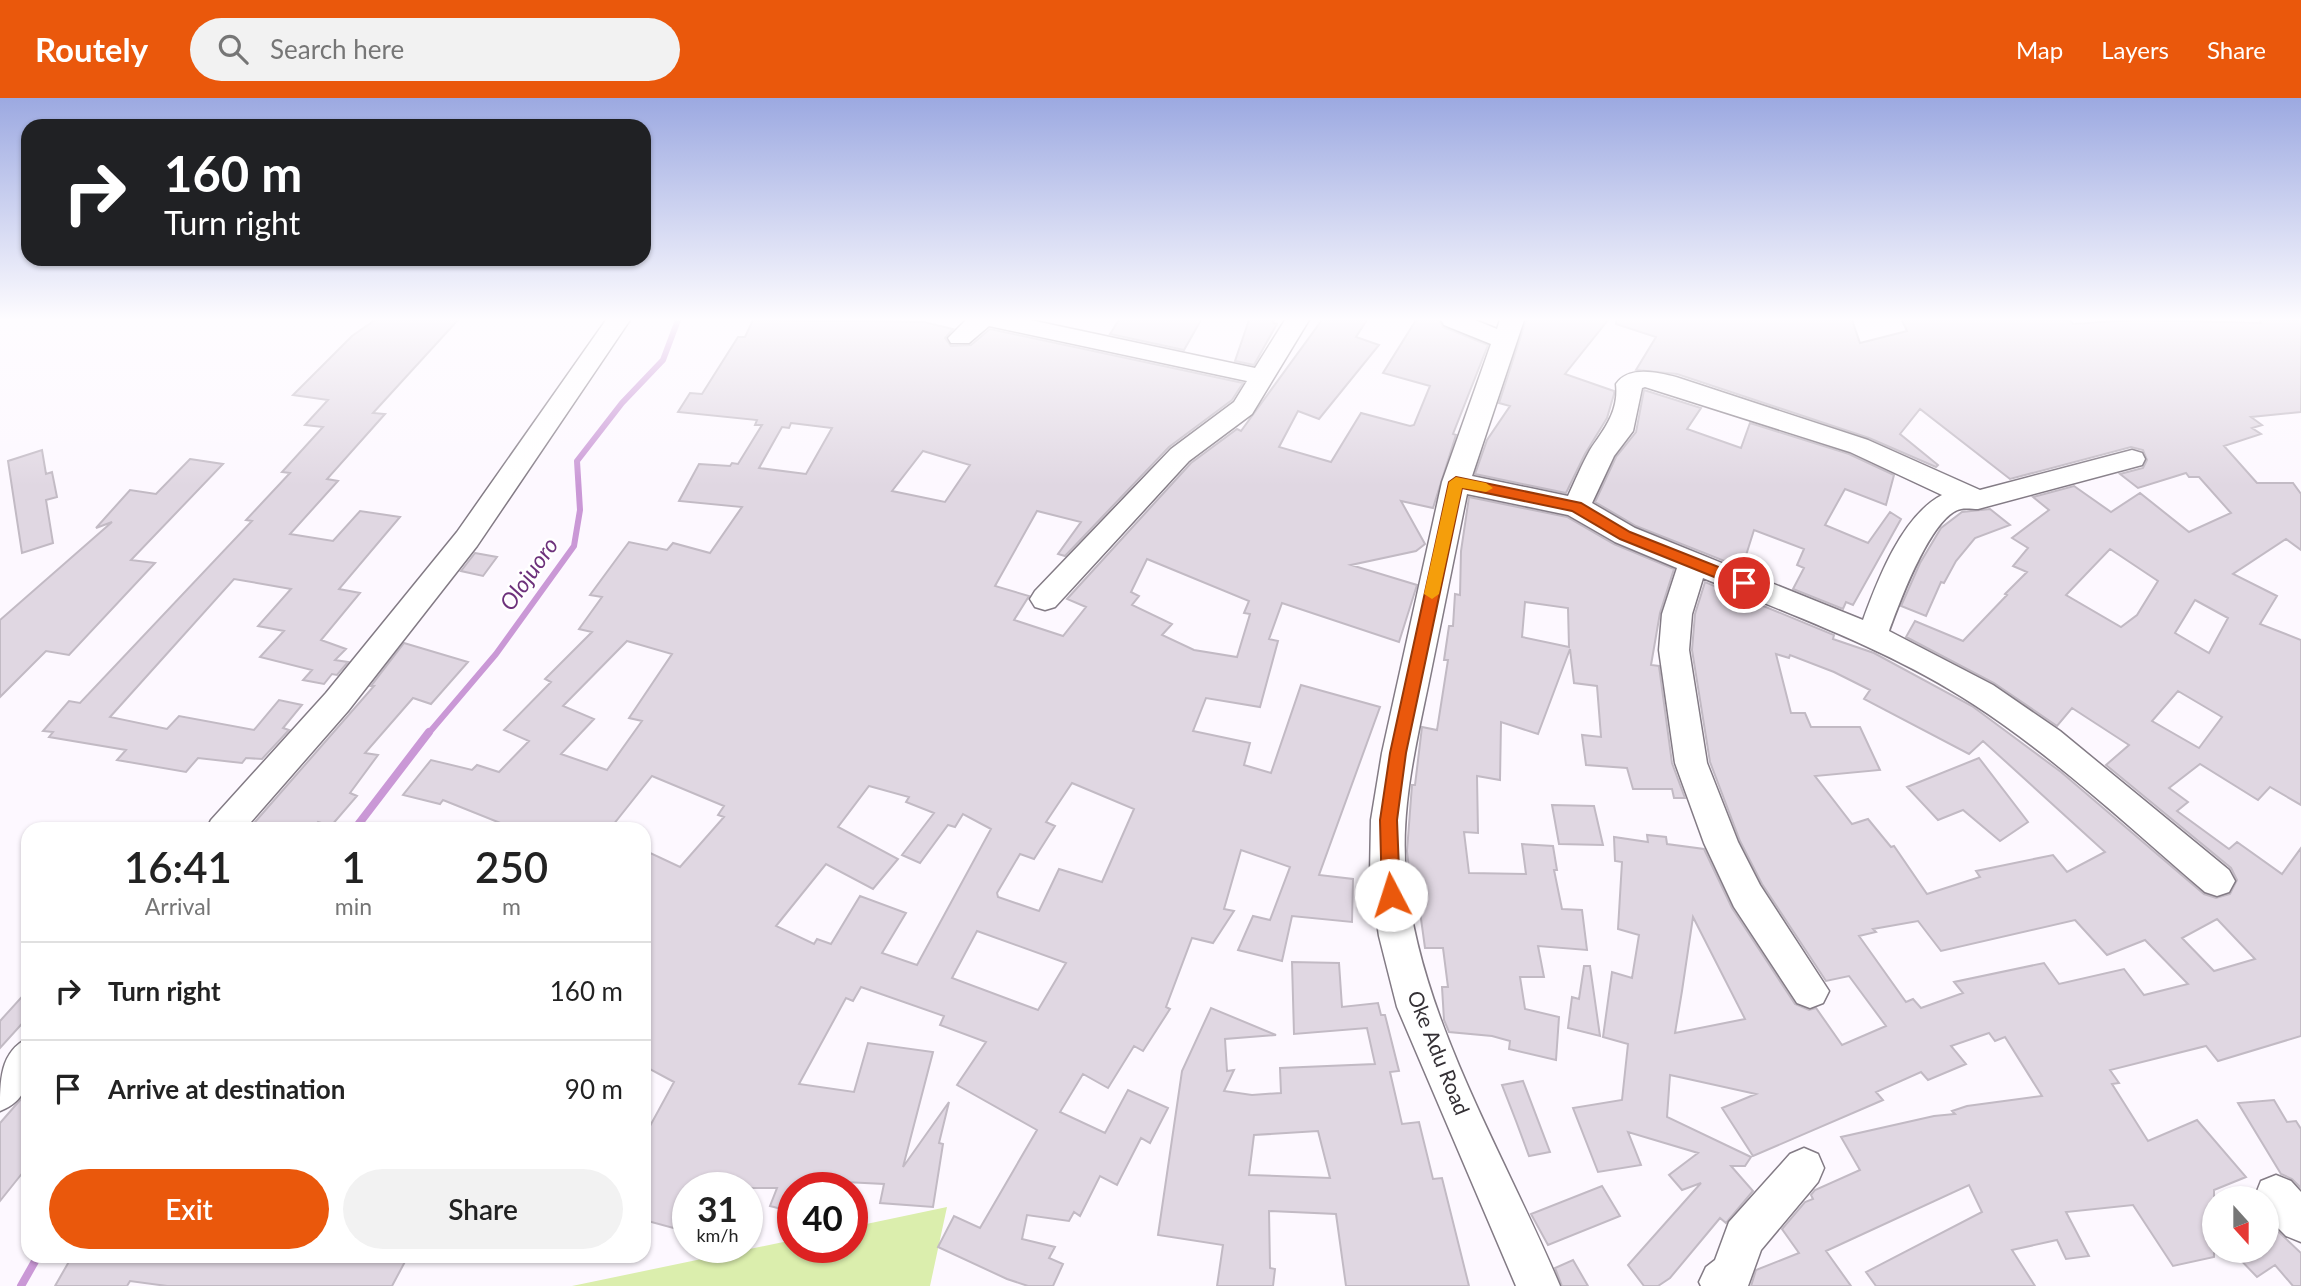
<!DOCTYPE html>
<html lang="en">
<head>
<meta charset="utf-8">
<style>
  :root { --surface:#fff; --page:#f2f2f2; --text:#222; --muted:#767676; --line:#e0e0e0; --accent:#ea580c }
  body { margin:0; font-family:Lato,sans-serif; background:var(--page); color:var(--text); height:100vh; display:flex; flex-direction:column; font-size:26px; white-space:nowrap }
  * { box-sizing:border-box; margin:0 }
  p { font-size:23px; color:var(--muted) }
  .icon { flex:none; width:38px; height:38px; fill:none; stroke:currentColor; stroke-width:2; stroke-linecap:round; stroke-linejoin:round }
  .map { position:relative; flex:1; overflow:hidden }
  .sheet { position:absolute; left:21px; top:724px; width:630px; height:441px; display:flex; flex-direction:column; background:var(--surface); border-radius:21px; box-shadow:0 2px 5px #0004 }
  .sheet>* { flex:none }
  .banner { position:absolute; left:21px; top:21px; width:630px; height:147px; border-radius:21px; box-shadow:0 2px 5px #0004; background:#202124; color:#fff; overflow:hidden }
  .needle { width:46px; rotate:159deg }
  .controls { position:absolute; left:2202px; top:1088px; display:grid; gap:14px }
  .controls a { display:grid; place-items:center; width:77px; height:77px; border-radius:50%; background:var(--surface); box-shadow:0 2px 5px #0004; font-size:35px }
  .speed { position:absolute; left:672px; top:1074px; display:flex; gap:14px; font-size:35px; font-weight:700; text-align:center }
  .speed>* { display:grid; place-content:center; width:91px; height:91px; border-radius:50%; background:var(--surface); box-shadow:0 2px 5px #0004; line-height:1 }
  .speed small { font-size:18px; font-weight:400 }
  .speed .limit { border:10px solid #d22; background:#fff; color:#111 }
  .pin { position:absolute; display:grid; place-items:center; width:60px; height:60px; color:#fff; margin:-30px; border:4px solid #fff; border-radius:50%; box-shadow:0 2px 7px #0007 }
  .me { position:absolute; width:77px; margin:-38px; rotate:355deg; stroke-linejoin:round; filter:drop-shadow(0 0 5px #0008) }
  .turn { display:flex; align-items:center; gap:24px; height:147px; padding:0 28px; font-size:32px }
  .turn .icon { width:91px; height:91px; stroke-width:2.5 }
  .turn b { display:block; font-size:49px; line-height:60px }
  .eta { display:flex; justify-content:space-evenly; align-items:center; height:119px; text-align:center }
  .eta b { font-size:42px; font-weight:600; line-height:49px }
  .button { display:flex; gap:14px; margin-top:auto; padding:14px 28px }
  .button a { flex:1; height:80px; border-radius:42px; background:var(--accent); color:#fff; font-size:28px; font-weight:600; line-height:80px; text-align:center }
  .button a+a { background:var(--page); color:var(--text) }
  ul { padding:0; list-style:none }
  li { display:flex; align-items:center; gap:21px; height:98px; padding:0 28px; border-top:2px solid var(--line) }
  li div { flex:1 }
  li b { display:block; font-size:26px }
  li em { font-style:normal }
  header { display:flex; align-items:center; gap:42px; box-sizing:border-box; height:98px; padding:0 35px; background:var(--accent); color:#fff }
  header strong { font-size:33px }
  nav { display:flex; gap:38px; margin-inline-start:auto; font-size:24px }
  .search { width:490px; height:63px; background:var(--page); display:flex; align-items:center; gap:18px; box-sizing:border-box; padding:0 24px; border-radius:38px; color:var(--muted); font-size:26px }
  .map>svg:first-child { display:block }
</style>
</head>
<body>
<header>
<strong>Routely</strong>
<div class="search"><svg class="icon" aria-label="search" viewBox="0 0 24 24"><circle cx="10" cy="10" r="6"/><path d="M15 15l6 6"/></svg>Search here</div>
<nav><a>Map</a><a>Layers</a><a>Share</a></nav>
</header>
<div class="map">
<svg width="2301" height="1188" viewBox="0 0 2301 1188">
  <rect width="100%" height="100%" fill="#fdf8ff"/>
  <path fill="#dbeead" d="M947,1109L930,1188H572L793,1142V1150H852V1129Z"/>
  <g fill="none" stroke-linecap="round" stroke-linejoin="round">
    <path stroke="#ca98d6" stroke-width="6" d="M428,636L496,556L574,448L580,412L577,363L622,305L663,262L678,222"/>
    <path stroke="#ca98d6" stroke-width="8" d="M354,732L429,634
      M21,1188L38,1158"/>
  </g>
  <path fill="#e0d7e2" stroke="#c2bac4" stroke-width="2" fill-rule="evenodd" d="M375,222H458L373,315L385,316L327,381L338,383L290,436L333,443L360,413L400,419L339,491L360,495L321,542L346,551L335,562L348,564L337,577L332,576L324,586L303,582L312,572L260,559L284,533L258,528L291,491L234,481L110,619L167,631L179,618L254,632L279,602L302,607L283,630L289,632L262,661L246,660L242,665L198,660L186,674L117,662L126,652L49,639L53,634L43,633L69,603L80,605L252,423L246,422L290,375L282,374L323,329L305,327L328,302L293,297L352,238Z
    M753,222L924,224L953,231L945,240L951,248L971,247L990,231L1243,285L1232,302L1169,349L1065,458L1058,456L1081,424L1037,413L995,488L1029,498L1014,522L1063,538L1086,509L1067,501L1191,365L1237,331L1241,333L1322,222H1367L1356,239L1379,247L1319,321L1298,313L1279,349L1331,364L1361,315L1410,328L1414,327L1430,288L1383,275L1416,222H1439L1443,229L1488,247L1453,336L1456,337L1433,410L1401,403L1425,446L1416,453L1351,467L1417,487L1399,544L1282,505L1269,541L1278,543L1260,609L1206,600L1193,633L1250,645L1244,667L1271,675L1301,587L1380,609L1319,777L1353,781L1352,824L1292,818L1282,863L1238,852L1253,818L1270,822L1290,769L1241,752L1224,811L1234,813L1213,845L1192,840L1166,909L1170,911L1143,953L1134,948L1108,990L1083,976L1060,1014L1105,1035L1128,992L1168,1010L1150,1045L1141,1040L1117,1087L1100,1078L1080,1118L1074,1114L1069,1123L1027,1117L1022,1141L1055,1149L1049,1160L1063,1166L1053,1188H1028L1007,1181L938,1149L954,1118L980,1130L1037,1032L957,987L986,944L940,927L944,918L861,889L853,903L846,900L799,986L854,994L868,945L933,954L903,1069L949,1004L939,1045L943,1046L933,1109L880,1105L884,1086L845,1084L842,1090H793V1114L770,1108L777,1090H688V1134L644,1122V1039L674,984L644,968V752L680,769L724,719L718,717L724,708L652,678L609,732H518L443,702L440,706L403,697L431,662L472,672L477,667L499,674L529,643L504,632L551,584L545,581L592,534L579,531L602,499L590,497L629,444L667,452L673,445L710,455L742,409L679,403L699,366L730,368L732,365L738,366L762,327H755L757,322L678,314L690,295L702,296L738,239H745ZM791,325L832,330L806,376L759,370L782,329L789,330ZM923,353L970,367L945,404L892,393ZM1147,461L1249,503L1244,515L1250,516L1237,559L1194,552L1162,537L1172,526L1132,507L1139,498L1131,494ZM627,543L672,556L629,620L642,623L607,672L561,656L594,621L563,608ZM1072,685L1134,711L1102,784L1059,771L1039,813L998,799L997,795L1020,756L1034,761L1055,728L1046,724ZM869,688L909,699L906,704L934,715L902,757L920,765L948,727L955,729L963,716L991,731L917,867L882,855L906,815L860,798L831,846L817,841L814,846L776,828L826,766L873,791L898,761L838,729ZM977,833L1066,865L1038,912L952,880Z
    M1119,222H1201L1184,252L1110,236Z
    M1249,222H1274L1273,225L1277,226L1254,267L1235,263Z
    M1526,222H1608L1565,276L1614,293V296L1607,320L1585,356L1566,395L1475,376L1487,342L1510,308L1499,305Z
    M1616,222H1852L1860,245L1907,233L1902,222H2070L2073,226L2134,222L2261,225L2260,222H2301V314L2251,319L2262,327L2252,330L2261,336L2224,348L2257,385H2293L2301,396V452L2286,441L2233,476L2277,498L2260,526L2301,542V707L2270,689L2258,702L2200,666L2169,690L2188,704L2177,713L2229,751L2237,744L2282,776L2301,750V938L2218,963L2206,948L2110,972L2119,985L2112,986L2148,1043L2197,1022L2246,1079L2214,1092V1159L2173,1168L2133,1107L2066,1114L2089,1158L2066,1161L2057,1142L2012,1152L2035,1188H1876L1866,1174L1982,1114L1969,1087L1826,1153L1851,1188H1751L1756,1172L1799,1155L1782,1131L1805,1104L1813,1101L1811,1097L1815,1092L1860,1072L1841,1039L1934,1018L1955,1016L1952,1013L1967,1008L2042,998L2005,939L1995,943L1989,935L1951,948L1966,966L1928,982L1921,974L1876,994L1883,1002L1753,1058L1722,1010L1756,996L1670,977L1667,1019L1751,1059L1745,1068H1731L1753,1093L1726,1125L1720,1120L1670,1180L1658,1188H1644L1628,1167L1701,1085L1682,1092L1669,1077L1698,1055L1628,1034L1641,1067L1598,1074L1573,1010L1622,1002L1628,946L1603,939L1612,874L1632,880L1639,837L1618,831L1622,764L1615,763L1614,739L1648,744L1647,737L1666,739L1667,746L1704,751L1732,810L1795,906L1809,912L1816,910L1842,947L1886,928L1849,878L1826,883L1762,786L1740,743L1710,664L1692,552L1695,516L1705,484L1834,537L1833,541L1874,555L1972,608L2061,674L2204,796L2216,800L2230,796L2237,782L2231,770L2106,667L2129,647L2072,610L2057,628L1994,585L1906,539L1915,523L1963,543L2007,497L2005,496L2027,474L2013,468L2028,450L2012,440L2049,412L2033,399L2074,388L2111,414L2140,395L2189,434L2231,415L2199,379H2189L2186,375L2138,390L2120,376L2143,370L2147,362L2143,352L2131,349L2010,381L1920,311L1900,336L1938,367L1936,369L1869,340L1677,276L1636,272L1656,239L1616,226ZM2110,451L2158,483L2137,517L2121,529L2066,497ZM2195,502L2228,520L2209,555L2175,535ZM1776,556L1789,560L1790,557L1834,574L1870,592L1864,601L1969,656L1983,643L2105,754L2067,774L2053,757L1976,773L1980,779L1927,796L1894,748L1891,749L1868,721L1852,726L1815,678L1880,672L1860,629H1811L1805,615H1791ZM2178,593L2222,619L2199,650L2152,623ZM1693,819L1745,921L1675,935L1682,893ZM2217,821L2255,861L2214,873L2182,840ZM2075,822L2107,857L2145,842L2188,886L2144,897L2124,871L2059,886L2044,865L1954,884L1963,895L1921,910L1913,901L1906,904L1859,838L1876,834L1873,831L1918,823L1941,853Z
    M1644,292L1701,310L1687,331L1741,350L1750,325L1849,356L1894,377L1886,407L1845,391L1825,427L1868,445L1890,414L1901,421L1853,507L1846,504L1843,511L1793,491L1804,470L1797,467L1804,451L1754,432L1742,470L1636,428L1595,404L1616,359L1636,334Z
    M42,352L46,376L52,374L57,399L46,402L53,445L22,455L8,363Z
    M190,361L223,366L131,462L155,465L69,557L46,553L0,599V522L112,424L96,430L130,392L156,396Z
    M1469,399L1567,419L1614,446L1674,471L1660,515L1651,567L1659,568L1672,665L1685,700H1674L1672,691H1633L1627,670L1586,667L1582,637L1601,639L1597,588L1574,585L1570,551L1538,636L1501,624L1500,682L1477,678L1478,735L1464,734L1469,775L1526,776L1522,746L1553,748L1557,772H1554L1562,811L1582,812L1587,852L1538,848L1544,879H1520L1525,911L1559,919L1556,962L1509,951L1510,943L1492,938L1449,934L1444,922L1442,889H1448L1443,850H1425L1419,806H1413L1407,753L1412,687H1415L1422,629L1437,632L1448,562H1444L1449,528H1453L1455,496L1460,497L1461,453ZM1525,504L1568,510L1569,549L1522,539Z
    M1990,411L2010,427L1975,440L1956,463L1944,485L1941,484L1926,518L1901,508L1920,465L1941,430L1962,414Z
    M475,455L497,459L483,478L461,473Z
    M404,545L468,564L431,606L413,600L365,655L378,657L350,695L357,698L331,728L318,724L312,732H248L374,588H371Z
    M1979,660L2028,724L2000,743L1963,712L1938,722L1907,689Z
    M1552,707L1594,708L1603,747L1559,746Z
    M1292,864L1339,865L1342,909L1378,905L1381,917H1385L1399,973L1390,974L1402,1026L1419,1024L1433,1081L1442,1080L1469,1188H1346L1336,1116L1269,1113L1270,1170L1275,1171L1273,1188H1217L1223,1147L1158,1137L1182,973L1211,910L1276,937L1225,941L1227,973L1234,972L1224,993L1252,997L1281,995L1280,970L1375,966L1367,930L1294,936ZM1318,1033L1330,1080L1249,1077L1254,1037Z
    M1584,868H1590L1600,938L1568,930L1572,899L1579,901Z
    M28,892V919L0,950V923Z
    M1523,983L1550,1054L1529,1058L1516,1023L1502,987Z
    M28,993V1068L0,1103V1025Z
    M2274,1002L2287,1024L2296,1023L2301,1031V1090L2292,1081L2281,1076L2238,1005Z
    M1602,1088L1620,1118L1548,1147L1531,1116Z
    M2266,1122L2301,1155V1188H2293L2275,1167L2257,1179L2232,1153H2266Z
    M83,1158H408L392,1188H167L130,1183L127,1188H55L71,1160L81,1162Z
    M1573,1162L1588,1188H1562L1555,1170Z"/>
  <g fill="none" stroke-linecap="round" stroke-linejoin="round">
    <defs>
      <path id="minor" d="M606,222H630L477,448L348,613L244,732H206L211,722L326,595L457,434Z
        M966,222H1030L1255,270L1285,222H1309L1252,316L1189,363L1055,509L1045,512L1035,509L1030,501L1035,493L1171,351L1234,304L1247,283L989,228L969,245H951L948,240Z
        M1441,222H1475L1497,231L1500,222H1524L1472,378L1568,398C1575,383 1582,366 1590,352C1604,331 1619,314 1616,286C1629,267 1658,275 1676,279L1868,342L1980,392L2132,352L2142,355L2145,361L2142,367L1978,411C1973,411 1966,410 1961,411C1931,417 1899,506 1889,533L1993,587L2060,633L2229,772L2235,783L2229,794L2217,798L2205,794C2129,729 2056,660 1973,606C1890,552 1794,518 1703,480L1692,516L1689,552L1707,665L1738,744L1760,787L1829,893L1823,905L1810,910L1797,905L1734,809L1704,745L1675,665L1659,552L1662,516L1677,470L1615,444L1568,417L1467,396C1454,460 1441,524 1428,588C1415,650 1400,714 1406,777C1418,917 1506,1059 1560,1188H1516L1397,909L1379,838L1370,777L1371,722L1382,655L1442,384L1491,246L1444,227ZM1645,289L1850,354L1942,397C1902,418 1878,481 1863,522L1635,430L1592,405L1614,358L1633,333L1642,290Z
        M28,940C28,972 34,1000 0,1013C0,982 0,954 28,940Z
        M1804,1050L1818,1056L1824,1070L1818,1084L1761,1152L1748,1188H1701L1699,1184L1706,1169L1715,1162L1729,1124L1790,1056Z
        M2276,1077L2291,1083L2301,1094V1144L2286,1138L2266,1118V1101L2255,1098L2261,1083Z"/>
    </defs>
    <use href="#minor" stroke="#837b85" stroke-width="3"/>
    <use href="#minor" fill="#fff" fill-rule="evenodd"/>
  </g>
  <linearGradient id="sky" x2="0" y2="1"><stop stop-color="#9ca9e1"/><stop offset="0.57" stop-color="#fefcff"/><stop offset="1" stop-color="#fefcff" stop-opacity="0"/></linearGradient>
  <rect width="2301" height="388" fill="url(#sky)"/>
  <path fill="#ea580c" stroke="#983908" stroke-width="2" d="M1456,379L1581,405L1630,434L1749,481L1751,485L1749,489H1739L1620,441L1572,413L1462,390L1406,655L1397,722L1400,797L1397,803H1384L1382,797L1380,722L1390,655L1449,384Z"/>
  <path fill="#f59e0b" d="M1456,379L1486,385L1493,390L1486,394L1462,390L1439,496L1432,501L1424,496L1449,384Z"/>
  <g text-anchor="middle" stroke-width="5" stroke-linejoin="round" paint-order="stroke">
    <g font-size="21" fill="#343035" stroke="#fff">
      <text transform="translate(1438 955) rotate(68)" y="7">Oke Adu Road</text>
    </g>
    <g font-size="23" font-style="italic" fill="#6d317b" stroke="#fff">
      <text transform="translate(529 476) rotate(-55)" y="8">Olojuoro</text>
    </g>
  </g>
</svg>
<div class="controls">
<a><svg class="needle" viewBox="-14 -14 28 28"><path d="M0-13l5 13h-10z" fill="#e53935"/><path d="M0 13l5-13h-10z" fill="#767676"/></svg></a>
</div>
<div class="speed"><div>31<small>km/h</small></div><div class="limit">40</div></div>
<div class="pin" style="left:1744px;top:485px;background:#d93025"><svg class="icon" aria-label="arrive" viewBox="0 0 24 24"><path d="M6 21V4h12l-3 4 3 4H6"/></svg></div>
<svg class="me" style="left:1391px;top:797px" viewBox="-20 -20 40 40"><circle r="19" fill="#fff"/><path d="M0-13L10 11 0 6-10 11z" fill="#ea580c"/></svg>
<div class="banner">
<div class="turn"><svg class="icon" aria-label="right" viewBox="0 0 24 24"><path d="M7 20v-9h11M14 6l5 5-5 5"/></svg><div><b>160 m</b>Turn right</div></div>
</div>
<section class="sheet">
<div class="eta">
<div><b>16:41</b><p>Arrival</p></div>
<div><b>1</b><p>min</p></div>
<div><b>250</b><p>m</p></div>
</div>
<ul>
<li><svg class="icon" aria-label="right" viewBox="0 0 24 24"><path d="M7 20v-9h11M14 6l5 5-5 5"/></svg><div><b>Turn right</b></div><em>160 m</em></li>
<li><svg class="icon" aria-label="arrive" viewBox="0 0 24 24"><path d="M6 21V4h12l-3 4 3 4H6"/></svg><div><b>Arrive at destination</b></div><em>90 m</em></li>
</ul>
<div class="button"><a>Exit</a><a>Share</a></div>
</section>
</div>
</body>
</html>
